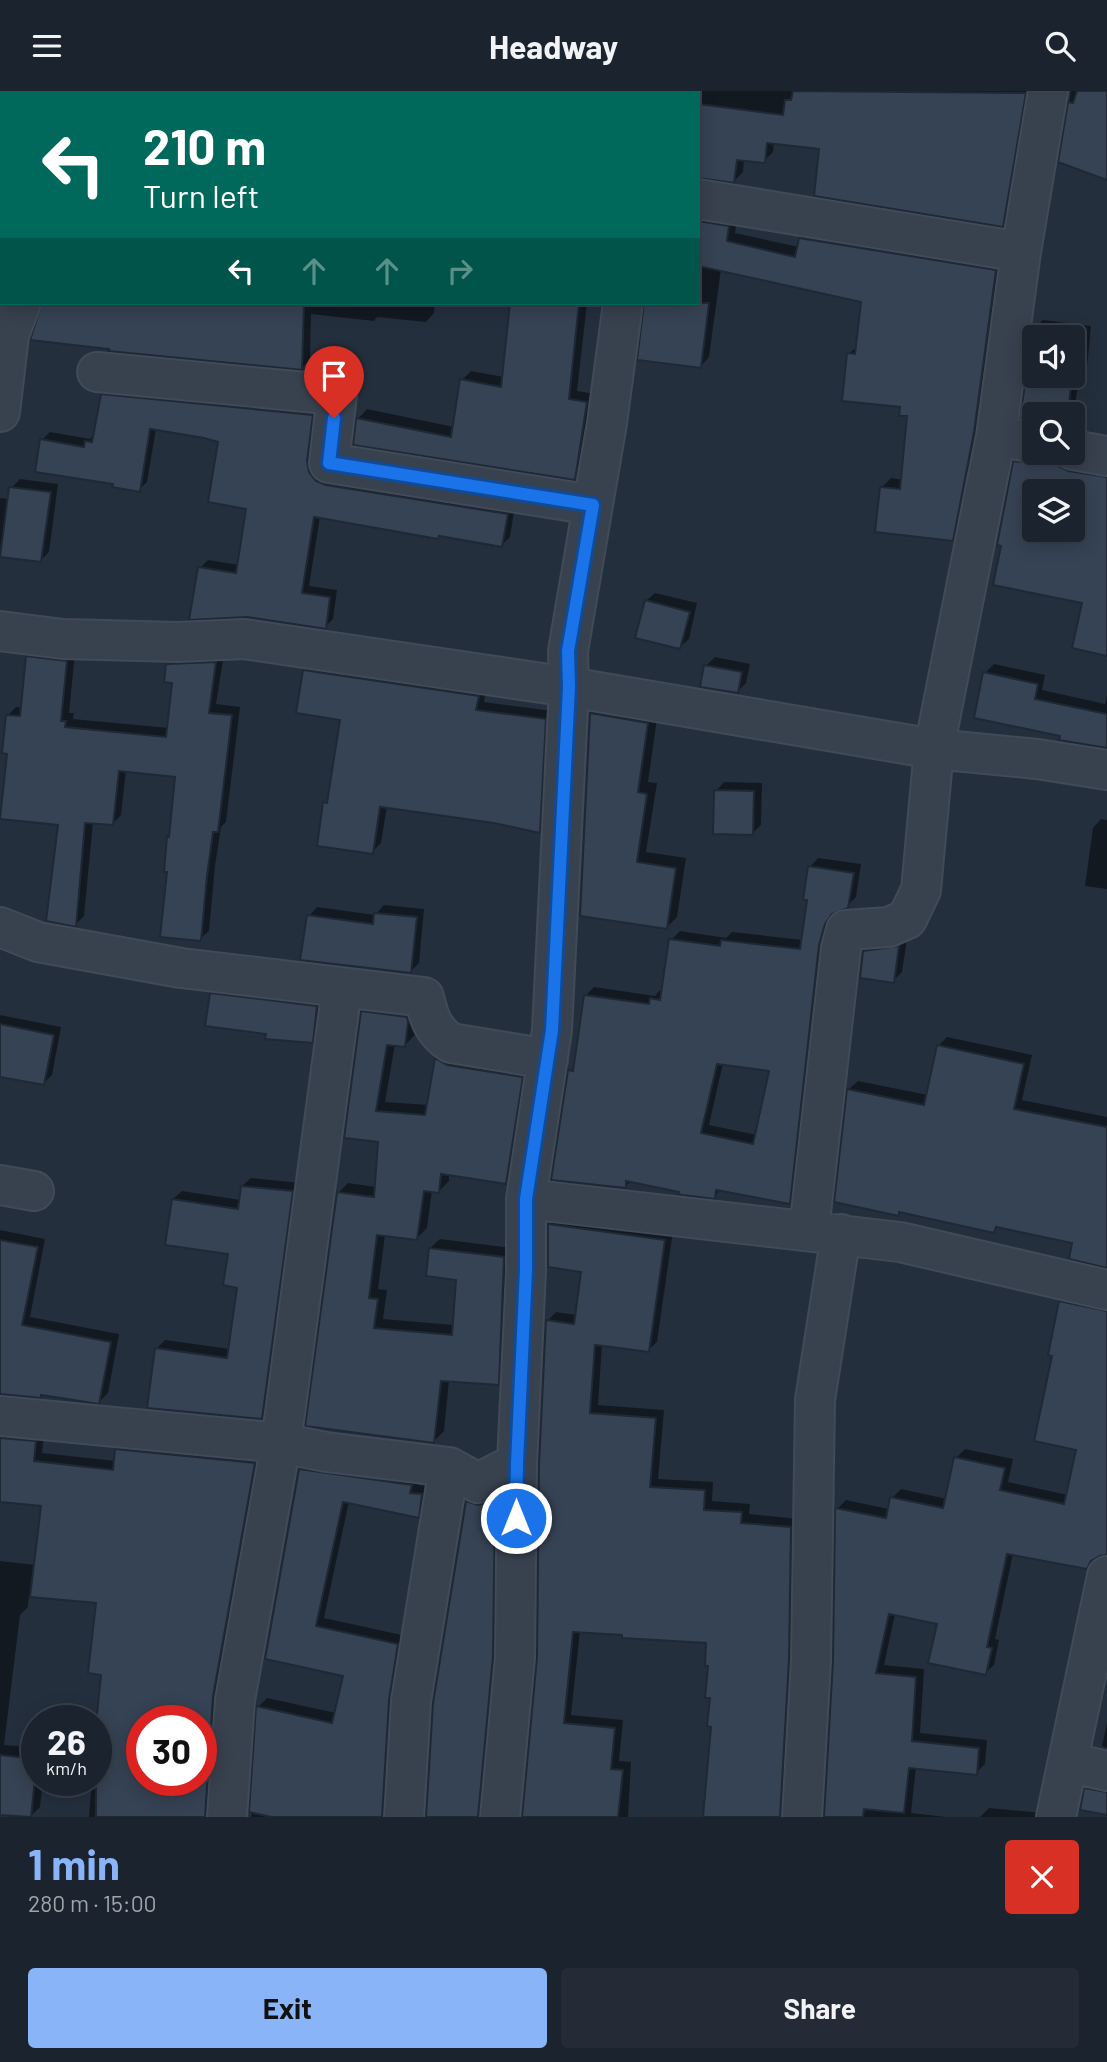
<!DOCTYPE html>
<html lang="en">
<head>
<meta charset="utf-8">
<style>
  :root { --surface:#1b232e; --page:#242b36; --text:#f1f3f6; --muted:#a0a4aa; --line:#39404a; --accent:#8ab4f8 }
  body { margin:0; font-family:Barlow,sans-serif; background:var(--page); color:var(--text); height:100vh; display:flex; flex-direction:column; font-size:26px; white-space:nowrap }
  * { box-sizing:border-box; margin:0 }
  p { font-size:23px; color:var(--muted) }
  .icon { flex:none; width:38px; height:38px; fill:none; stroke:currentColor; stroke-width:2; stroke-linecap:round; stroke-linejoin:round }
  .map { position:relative; height:1726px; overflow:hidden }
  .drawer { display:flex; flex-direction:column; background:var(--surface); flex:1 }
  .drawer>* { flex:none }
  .hud { position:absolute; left:0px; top:0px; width:700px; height:214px; box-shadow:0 4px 18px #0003,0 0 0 2px var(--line); background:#00695c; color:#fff; overflow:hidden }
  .controls { position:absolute; left:1022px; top:234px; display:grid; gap:14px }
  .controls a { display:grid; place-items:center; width:63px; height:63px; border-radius:7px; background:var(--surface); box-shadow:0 4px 18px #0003,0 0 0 2px var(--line); font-size:35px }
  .speed { position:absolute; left:21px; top:1614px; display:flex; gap:14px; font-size:35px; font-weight:700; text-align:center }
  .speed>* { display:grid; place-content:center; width:91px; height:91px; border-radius:50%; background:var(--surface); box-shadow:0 4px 18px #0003,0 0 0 2px var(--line); line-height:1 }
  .speed small { font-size:18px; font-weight:400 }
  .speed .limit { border:10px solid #d22; background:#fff; color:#111 }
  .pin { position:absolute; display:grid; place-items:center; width:60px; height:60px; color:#fff; margin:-72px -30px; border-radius:50% 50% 50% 0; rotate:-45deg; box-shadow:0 0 7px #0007 }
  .pin .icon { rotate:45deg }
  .me { position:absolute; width:77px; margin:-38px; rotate:0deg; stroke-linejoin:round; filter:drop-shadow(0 0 5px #0008) }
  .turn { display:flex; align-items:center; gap:24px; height:147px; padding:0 28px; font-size:32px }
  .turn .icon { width:91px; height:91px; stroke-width:2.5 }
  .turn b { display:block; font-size:49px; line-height:60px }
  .lanes { display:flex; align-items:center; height:66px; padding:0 28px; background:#0003; justify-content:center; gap:35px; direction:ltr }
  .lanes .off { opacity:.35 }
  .round { display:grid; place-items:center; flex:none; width:74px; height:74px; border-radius:7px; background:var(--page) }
  .headline { display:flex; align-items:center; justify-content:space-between; height:119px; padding:0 28px }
  h1 { font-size:42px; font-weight:700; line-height:52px; color:var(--accent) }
  .primary-button { display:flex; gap:14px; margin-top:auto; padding:14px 28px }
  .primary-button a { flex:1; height:80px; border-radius:7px; background:var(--accent); color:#111; font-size:28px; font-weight:700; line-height:80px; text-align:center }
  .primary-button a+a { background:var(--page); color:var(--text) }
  header { display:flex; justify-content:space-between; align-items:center; height:91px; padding:0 28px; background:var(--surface); font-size:32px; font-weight:700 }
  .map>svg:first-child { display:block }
</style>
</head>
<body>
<header><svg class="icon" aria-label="menu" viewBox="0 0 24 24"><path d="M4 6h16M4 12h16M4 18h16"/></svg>Headway<svg class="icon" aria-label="search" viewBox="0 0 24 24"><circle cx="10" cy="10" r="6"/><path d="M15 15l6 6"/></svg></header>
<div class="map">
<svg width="1107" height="1726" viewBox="0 0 1107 1726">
  <rect width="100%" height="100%" fill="#242f3e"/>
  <path fill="#0007" fill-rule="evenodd" d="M0,0L53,2H2L0,109Z
    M106,0H289L106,2Z
    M568,0H637V2H568Z
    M671,0H1033L1012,125L1002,134L821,57L774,51L773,61L764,70L744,68L743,81L734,90L698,85V2Z
    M1071,0H1107V87L1060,70Z
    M698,119L737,127L735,142L799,156L801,148L810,138L1005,170L962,439L952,448L881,397L891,387L903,389L909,324L849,263L858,254L862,210L721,178L709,266L700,276L646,215V212H698Z
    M0,142H2L0,221Z
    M44,212H435L434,222L426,231L377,226L374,230L311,223L310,268L302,277L43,219Z
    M512,212H587L577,300L595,303L584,378L574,387L358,328L367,318L454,336L462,289L471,280L504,286Z
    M1043,229L1091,235L1086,286L1078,293L1073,329V324H1034V329L1022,326L1034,238ZM1034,247H1073V285H1034Z
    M110,296L320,316L315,361L515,415L510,446L502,454L440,444L438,447L320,426L309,495L337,499L333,528L325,536L200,477L208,469L239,474L248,416L220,349L156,338L147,391L139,399L115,392L42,349L50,341L90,348L95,342L102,304Z
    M1054,362H1064L1107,378V563L1084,510L1003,453L1015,371L1024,363L1051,365ZM1034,401H1073V439H1034Z
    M20,388L58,393L49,461L40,470L0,465V407L10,408L11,397Z
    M655,502L697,512L689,548L680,556L646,510Z
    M36,557L75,562L69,622H74L73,628L169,637L174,591L168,573L177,565L224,563L216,613L240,616L226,731L221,736L215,775L209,840L200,848L169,779V746L171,744L177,684L126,679L121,724L112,733L93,731L84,825L75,834L60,733L9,661L7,625L16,616L22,617L27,566Z
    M715,566L750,573L746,592L737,601L706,575Z
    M313,571L486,597L484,611L553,620L548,732L539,740L494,730L387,715L381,752L372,761L325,712L330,707L342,627L304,580Z
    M994,573L1045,584L1042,599L1105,613L1107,604V655L1062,643L985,582Z
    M602,612L658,621L648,691L657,692L646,761L686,767L677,826L667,836L581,824L591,622Z
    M724,691L762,692L761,734L752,743L716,700Z
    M1101,728L1107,729V798L1085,795L1093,737Z
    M818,767L861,773L856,806L847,815L835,820L827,844L798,1102L789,1111L721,1098L714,1106L632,1089L625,1096L570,980L575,975L585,905L594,896L655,905L660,899L663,900L671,849L680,840L726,847L732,841L803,849L809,808L810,776ZM723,972L771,979L757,1044L709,1034Z
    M384,814L424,818L419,872L410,881L309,825L317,816L375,824Z
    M907,848L902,881L893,890L865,861L873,852Z
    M220,895L325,907L321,941L312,950L268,941L211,903Z
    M373,911L418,920L415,944L405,954L395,953L385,1011L429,1014L436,968L446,958L532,976L515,1081L506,1091L449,1082V1090L439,1100L432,1099L427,1137L417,1147L385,1144L378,1198L387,1199L383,1228L454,1234L458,1187L430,1157L440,1148L513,1157L508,1282L498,1292L449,1289L444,1340L434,1350L307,1333L338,1102L348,1092L376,1096L380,1049L346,1045L363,921Z
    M0,924L61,936L52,984L44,992L0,984Z
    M947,946L1032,964L1022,1009L1107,1026V1175L1074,1151L999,1135L994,1140L901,1120L898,1123L849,998L858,990L928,1004L938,955Z
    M251,1087L300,1092L270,1318L261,1326L157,1257L165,1249L230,1258L239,1195L230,1161L173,1108L182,1100L241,1109L242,1095Z
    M558,1124L673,1140L657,1251L648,1259L602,1253L598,1314L664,1319L658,1388L713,1391L712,1410L750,1413L749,1423L799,1428L790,1726H704L713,1634L708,1551L580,1540L571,1624L623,1629L619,1670L631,1671L628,1726H524L539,1568L547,1230L556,1221L577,1224L583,1179L550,1133Z
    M0,1139L45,1148L30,1226L119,1243L108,1302L99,1311L43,1303L40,1305L0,1302Z
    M1070,1202L1107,1211V1220L1065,1210V1214L1107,1223V1462H1100L1086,1476L1013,1463L995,1548L999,1549L994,1574L985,1582L939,1532L895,1523L884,1574L924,1578L920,1642L987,1649L985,1673L976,1682L916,1676L911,1722L946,1726H826L835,1569L837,1418L846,1409L889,1418L892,1407L901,1398L947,1408L956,1367L965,1358L1013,1368L1008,1391L1068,1404L1078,1357L1055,1264L1061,1211Z
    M0,1336L44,1342L42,1362L116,1370L117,1359L126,1350L263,1363L216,1726H89L92,1689H96L103,1582L97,1511L29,1504L28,1516L20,1524L4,1654L37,1657V1689H43L40,1716L30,1726L0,1722V1470L36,1474L43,1414L0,1409ZM142,1629H201V1689H142Z
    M309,1370L420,1385L418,1394L430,1395L427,1416L418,1425L349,1410L324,1527L406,1545L393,1726H251L258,1616L267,1607L336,1622L345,1583L267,1566L300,1379Z
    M476,1402H503L501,1555L489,1726H428L467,1411Z
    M1107,1632V1657L1102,1655Z
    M1095,1689L1107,1691V1723L1086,1698Z
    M989,1717L1044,1722L1046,1726H980Z"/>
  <path fill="#364354" stroke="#1f2835" stroke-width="2" fill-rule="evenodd" d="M793,0L1026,2L1003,136L814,105L819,58L767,52L765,72L737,69L734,92L698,87V13L783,24L785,9H791Z
    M1077,0H1107V89L1058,71L1068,11L1073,12Z
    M698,130L729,135L727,150L795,166L799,147L996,179L974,341L953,450L875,441L880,396L900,398L907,325H899L900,316L842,310L847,262L855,263L861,211L698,175Z
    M42,212H206L237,215V212H304L302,279L108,260L109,258L30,249Z
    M510,212H579L569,308L587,311L575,389L353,354L356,327L451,346L460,288L501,296Z
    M644,212H709L701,277L637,269Z
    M1033,237L1083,243L1078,296L1071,295L1068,324H1034V330L1020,327ZM1034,247H1073V285H1034Z
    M101,303L313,324L307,370L309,381L316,390L326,394L508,423L502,456L439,445L438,448L314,426L302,502L330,506L326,538L247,526L189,529L198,476L236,482L246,418L208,411L218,351L204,347L150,338L140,401L112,396L113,393L35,381L40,348L84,356L85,350L92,351Z
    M1052,363L1058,375L1069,380L1107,386V565L1072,557L1082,512L993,494L1001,455L997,454L1013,370L1041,373ZM1034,401H1073V439H1034Z
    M9,396L51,401L41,471L0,466Z
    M645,509L690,521L680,558L635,547Z
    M26,565L67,570L61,630H66L65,636L166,646L172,592L164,591L166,573L216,571L209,622L232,624L218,741H213L207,785L201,850L160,846L167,781H164L167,745L169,746L175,686L119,680L113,734L85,732L76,836L46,830L58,734L0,728L7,663L2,662L6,624L20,625Z
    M704,574L742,581L738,602L700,596Z
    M303,579L479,605L476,619L546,628L540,742L494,732L380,716L373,763L317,755L323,711L327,712L340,629L296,622Z
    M983,581L1038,593L1035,608L1107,623V657L1059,649L1060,645L974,627Z
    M590,622L648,632L638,701L647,703L637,771L676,777L667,838L580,825Z
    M714,699L754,700L753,744L713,743Z
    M808,775L854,782L848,817L832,823L825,833L819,854L790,1113L716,1099L715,1108L682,1104L678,1103L679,1101L626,1090V1097L551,1089L568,979L573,980L584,904L649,913L650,907L660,909L669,848L720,855L721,849L800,858L807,809H803ZM717,973L769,980L753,1053L701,1042Z
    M374,822L417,826L411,882L300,869L307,824L373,833Z
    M899,855L894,892L860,887L863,860Z
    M210,902L317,915L313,952L265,948L266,943L205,935Z
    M361,920L407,926L408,931L405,956L387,954L376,1020L425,1024L435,967L447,974L523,986L506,1093L441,1083L439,1102L424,1100L417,1149L377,1144L369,1207L378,1208L374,1237L452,1244L456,1189L426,1185L429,1157L504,1166L499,1294L441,1290L434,1352L305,1335L337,1101L374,1106L378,1051L344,1047Z
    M0,933L54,944L44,994L0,986Z
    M937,954L1024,973L1014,1018L1107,1036V1177L1069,1168L1072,1152L996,1136L994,1142L899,1121V1125L834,1111L847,998L924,1014Z
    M241,1095L293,1100L262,1328L147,1317L155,1257L227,1267L237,1197L223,1194L228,1163L165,1154L172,1108L238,1118Z
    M548,1133L665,1149L649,1261L595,1254L590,1322L656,1327L650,1396L705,1399L704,1419L742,1421L741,1432L791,1436L789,1568L780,1726H703L711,1636L707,1635L710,1607H705L708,1575H705L706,1552L622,1547V1544L573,1541L564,1632L615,1637L611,1678L623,1679L618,1726H522L537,1566L539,1373L546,1229L574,1233L581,1181L548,1176Z
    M0,1149L38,1156L22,1234L111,1251L99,1313L41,1304V1307L0,1303Z
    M1059,1210L1107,1220V1464L1100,1465L1091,1470L1087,1478L1007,1463L987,1556L992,1557L986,1584L928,1572L937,1533L889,1523L876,1582L916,1586L912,1650L979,1657L977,1684L909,1677L904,1722L864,1718L863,1726H824L833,1569L835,1417L886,1427L890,1406L943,1417L954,1366L1005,1377L1000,1399L1064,1413L1076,1359L1034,1350L1052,1265L1048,1264Z
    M0,1347L36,1350L34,1370L113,1379L115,1358L255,1372L213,1605L205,1726H96V1633L101,1584L88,1582L96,1512L30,1506L41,1415L0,1411ZM142,1629H201V1689H142Z
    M299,1378L412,1394L410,1402L422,1403L419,1427L343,1411L316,1535L398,1553L389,1609L382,1726H271L249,1721L256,1615L332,1632L343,1585L265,1568Z
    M466,1410L478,1414L495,1410L493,1565L478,1726H426L433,1612Z
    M0,1664L37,1668L31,1726L0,1724Z
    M1084,1697L1107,1701V1724L1080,1719Z"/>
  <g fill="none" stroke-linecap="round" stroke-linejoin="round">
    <defs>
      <path id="minor" d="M81,2L82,0
        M648,2V0
        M698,108L1021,161
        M0,132H2
        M97,281L337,304L329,372L593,414
        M0,321L9,244L21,212
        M996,345L1021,161L1048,0
        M1073,359L1107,365
        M0,540L63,548L178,551L244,548L569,596L934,658L1037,668L1107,679
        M0,836L38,851L181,877L424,906C429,927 433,940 451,952L548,968
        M0,1094L34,1100
        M526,1108L552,939L569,596L568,560L607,332L623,212
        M809,1139L841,857L846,839L889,836L907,828L921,799L934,658L996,345L1034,352
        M0,1325L281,1352L326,1361L449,1376L478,1392L517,1372L526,1179V1108L900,1151L1107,1199
        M1068,1671L1107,1680
        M227,1726L235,1609L281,1352L342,897
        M404,1726L411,1610L449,1376
        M500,1726L515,1566L517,1372
        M802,1726L811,1569L815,1309L841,1143
        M1056,1726L1107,1485"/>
    </defs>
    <use href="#minor" stroke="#414a57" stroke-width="42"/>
    <use href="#minor" stroke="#38414e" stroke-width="38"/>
  </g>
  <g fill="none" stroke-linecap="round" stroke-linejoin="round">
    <defs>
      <path id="route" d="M334,327L329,372L593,414L568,560L569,596L552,939L526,1108V1179L517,1372L516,1427"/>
    </defs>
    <use href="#route" stroke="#114b97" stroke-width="18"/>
    <use href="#route" stroke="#1a73e8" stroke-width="12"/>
  </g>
</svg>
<div class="controls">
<a><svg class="icon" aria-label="sound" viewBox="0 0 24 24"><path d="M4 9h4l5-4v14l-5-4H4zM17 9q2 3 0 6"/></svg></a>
<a><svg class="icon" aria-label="search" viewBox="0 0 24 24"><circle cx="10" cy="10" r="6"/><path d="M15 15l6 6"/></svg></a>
<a><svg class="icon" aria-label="layers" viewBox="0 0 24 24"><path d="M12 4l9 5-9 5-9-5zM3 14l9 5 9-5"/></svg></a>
</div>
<div class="speed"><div>26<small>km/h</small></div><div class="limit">30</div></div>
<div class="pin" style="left:334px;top:327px;background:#d93025"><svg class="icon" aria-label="arrive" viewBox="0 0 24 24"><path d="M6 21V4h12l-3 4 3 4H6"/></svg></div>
<svg class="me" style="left:516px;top:1427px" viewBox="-20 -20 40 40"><circle r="17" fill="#1a73e8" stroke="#fff" stroke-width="3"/><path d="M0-11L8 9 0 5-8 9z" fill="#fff"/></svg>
<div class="hud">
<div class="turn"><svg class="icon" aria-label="left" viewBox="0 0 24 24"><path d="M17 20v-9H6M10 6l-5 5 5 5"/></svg><div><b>210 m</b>Turn left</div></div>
<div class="lanes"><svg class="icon" aria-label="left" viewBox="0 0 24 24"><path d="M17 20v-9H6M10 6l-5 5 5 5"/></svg><svg class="icon off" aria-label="ahead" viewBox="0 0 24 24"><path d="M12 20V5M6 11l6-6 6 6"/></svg><svg class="icon off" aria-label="ahead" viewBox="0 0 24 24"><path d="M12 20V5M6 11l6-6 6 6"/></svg><svg class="icon off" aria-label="right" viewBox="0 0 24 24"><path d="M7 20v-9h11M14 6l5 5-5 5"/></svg></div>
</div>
</div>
<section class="drawer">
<div class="headline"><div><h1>1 min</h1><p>280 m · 15:00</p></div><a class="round" style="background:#d93025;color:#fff"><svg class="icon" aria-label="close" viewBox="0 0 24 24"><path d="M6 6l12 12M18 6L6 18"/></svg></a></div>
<div class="primary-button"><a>Exit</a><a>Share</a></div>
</section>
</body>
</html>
